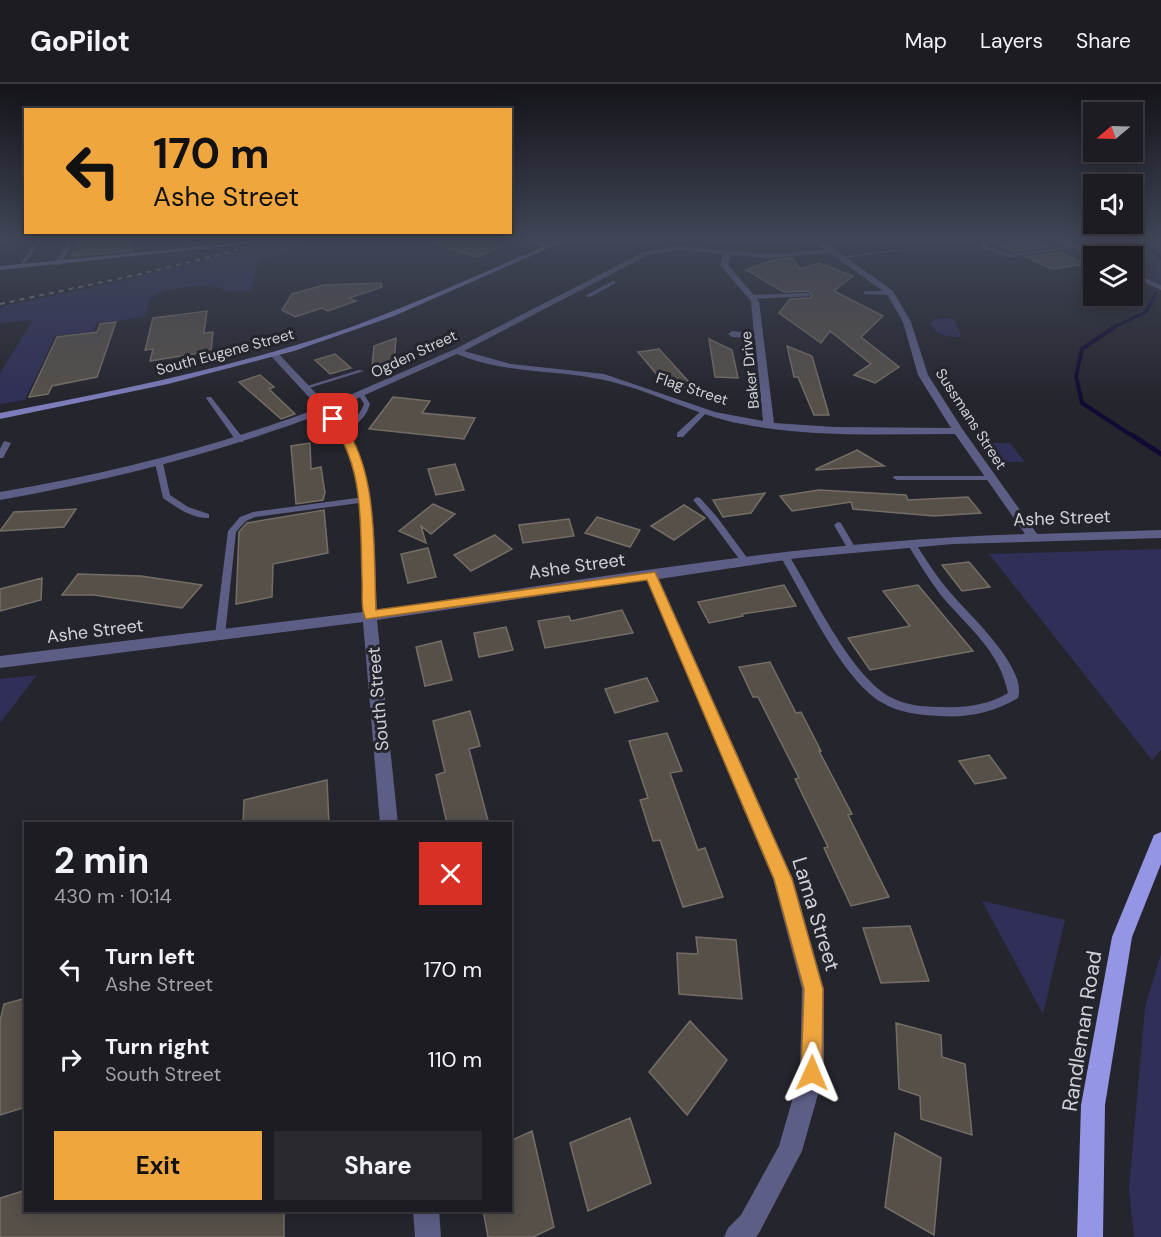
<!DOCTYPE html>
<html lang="en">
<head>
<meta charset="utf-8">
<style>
  :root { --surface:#1c1c22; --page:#29292f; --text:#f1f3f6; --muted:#a0a1a5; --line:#3a3a40; --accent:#f0a63f }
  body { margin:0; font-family:"DM Sans",sans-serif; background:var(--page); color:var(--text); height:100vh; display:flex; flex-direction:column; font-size:22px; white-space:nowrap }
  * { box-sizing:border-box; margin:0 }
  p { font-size:20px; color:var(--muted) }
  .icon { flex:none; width:33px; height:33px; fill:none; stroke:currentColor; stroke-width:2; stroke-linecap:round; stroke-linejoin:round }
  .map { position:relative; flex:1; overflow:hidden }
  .sheet { position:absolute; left:24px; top:738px; width:488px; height:390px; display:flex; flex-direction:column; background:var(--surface); border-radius:0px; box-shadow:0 3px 15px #0003,0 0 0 2px var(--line) }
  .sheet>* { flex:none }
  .hud { position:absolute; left:24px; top:24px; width:488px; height:126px; border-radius:0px; box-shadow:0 3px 15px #0003,0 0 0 2px var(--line); background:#f0a63f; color:#111; overflow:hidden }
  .needle { width:39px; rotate:251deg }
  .buttons { position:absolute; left:1083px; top:18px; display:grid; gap:12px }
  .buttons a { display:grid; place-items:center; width:60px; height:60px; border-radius:0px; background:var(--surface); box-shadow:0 3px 15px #0003,0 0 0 2px var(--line); font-size:30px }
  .pin { position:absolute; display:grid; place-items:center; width:51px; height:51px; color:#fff; margin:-26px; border-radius:12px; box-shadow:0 3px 9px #0006 }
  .me { position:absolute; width:66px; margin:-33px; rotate:1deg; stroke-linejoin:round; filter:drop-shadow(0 0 4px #0008) }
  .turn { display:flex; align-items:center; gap:21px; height:126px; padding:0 30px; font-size:27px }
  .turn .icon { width:78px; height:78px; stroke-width:2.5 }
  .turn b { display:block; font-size:42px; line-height:51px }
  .round { display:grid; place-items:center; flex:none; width:63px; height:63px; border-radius:0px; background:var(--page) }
  .head { display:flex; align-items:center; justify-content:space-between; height:102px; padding:0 30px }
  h1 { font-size:36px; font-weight:700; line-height:45px }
  .primary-button { display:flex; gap:12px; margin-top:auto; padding:12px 30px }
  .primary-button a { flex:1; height:69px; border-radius:0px; background:var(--accent); color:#111; font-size:24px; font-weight:700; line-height:69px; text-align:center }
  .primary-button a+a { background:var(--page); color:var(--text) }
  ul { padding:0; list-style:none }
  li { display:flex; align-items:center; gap:18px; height:90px; padding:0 30px }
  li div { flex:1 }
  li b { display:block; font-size:22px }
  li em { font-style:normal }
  header { display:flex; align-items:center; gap:36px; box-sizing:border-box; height:84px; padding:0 30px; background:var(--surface); border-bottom:2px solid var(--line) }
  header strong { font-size:28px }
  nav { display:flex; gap:33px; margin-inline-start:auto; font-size:21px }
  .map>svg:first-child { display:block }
</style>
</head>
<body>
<header>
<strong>GoPilot</strong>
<nav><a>Map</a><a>Layers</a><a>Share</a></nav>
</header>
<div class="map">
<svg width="1161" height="1153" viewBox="0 0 1161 1153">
  <rect width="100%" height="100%" fill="#25252d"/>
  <path fill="#302f57" d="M1069,156H1161V201L1133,187L1132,172H1104Z
    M307,157L308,162L259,175L251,207H225L212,200L166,206L153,211L148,219L146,233L97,239L93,247L55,252L25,316L0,320V289L33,236L0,239V223L121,197L259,162Z
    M947,234L955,236L961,253C947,253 936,252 930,238L935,235Z
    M990,359H1010L1025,378H1005Z
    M1161,465V666L1152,676L989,470Z
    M37,591L0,639V595Z
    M982,817L1065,836L1043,930Z
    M1161,870V1153H1134L1129,1105L1145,923Z"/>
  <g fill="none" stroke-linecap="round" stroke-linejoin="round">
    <path stroke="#110a34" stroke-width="3" d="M1140,156L1161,174
      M1114,243L1146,228L1156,209"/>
    <path stroke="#110a34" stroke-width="4" d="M1116,242L1082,265L1076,292L1082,319L1134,353"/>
    <path stroke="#110a34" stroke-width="4.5" d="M1132,351L1161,370"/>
  </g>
  <path fill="#565049" stroke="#746e66" stroke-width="1.5" d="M81,156H131L132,167L71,172Z
    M435,156H482L503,162L477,173L434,159Z
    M1031,156L1047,163L1014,167L999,161Z
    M1059,168L1086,180L1052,185L1026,173Z
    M792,174L800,185L819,179L853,192L834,207L883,232L861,253L899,283L875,299L854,291L871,280L830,247L821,259L779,229L790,215L810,214L812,211L808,207L784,208L746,186L773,176Z
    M381,199L382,203L349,214L356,217L328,227L322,224L295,233L282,226L292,210L324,201Z
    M207,227L204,249L213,248L211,267L150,277L153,265L145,266L153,234Z
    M116,238L97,293L52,302L48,310L29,313L57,253L97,248L100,240Z
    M396,254L394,281L372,283L374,262Z
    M709,255L732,266L738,294L715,293Z
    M787,262L812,272L829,331H814L798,293H794Z
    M659,265L699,309L659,293L638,268Z
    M335,270L351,284L330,290L315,276Z
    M260,291L274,303L269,305L295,330L281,335L239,298Z
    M393,313L430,317L422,329L475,334L464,355L369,345Z
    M310,359L311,385L321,383L325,409L323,416L296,420L291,362Z
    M857,366L884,382L816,386V385Z
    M455,380L464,406L436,411L428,385Z
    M819,406L906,411L908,416L968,413L981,429L934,432L853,425L851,418L792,427L780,412Z
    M765,409L751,429L723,433L713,416Z
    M433,420L455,430L431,450L421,442L426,459L399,447Z
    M684,421L705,434L674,456L651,442Z
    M76,425L64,443L0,447L14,428Z
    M324,426L328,469L273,480L272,513L236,520L239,448L247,439Z
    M597,433L640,446L630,463L585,449Z
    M569,435L574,452L523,459L519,441Z
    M495,451L512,465L471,487L454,471Z
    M428,464L436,493L408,499L401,470Z
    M969,478L990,503L962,507L942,481Z
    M78,490L141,492L202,501L182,524L94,511H62Z
    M42,494L41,516L0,527V505Z
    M784,501L796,522L742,530L743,532L709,539L698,518Z
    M918,501L973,567L870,586L848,554L910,542L883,507Z
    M622,526L633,549L545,564L538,537L569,532L571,537Z
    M506,543L513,566L479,573L474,549Z
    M441,557L452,596L425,602L416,563Z
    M770,578L796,629L801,628L821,667H819L852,730L848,731L889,813L851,822L824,764L828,763L795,695L799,694L758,613H753L739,583Z
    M647,594L658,617L615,629L605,605Z
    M470,627L480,662L469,665L489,740H447L436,691L445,688L433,637Z
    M667,649L682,687L670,689L698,766L705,764L723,813L683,823L660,756L653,757L640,716L648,714L629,657Z
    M989,671L1006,694L975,700L959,677Z
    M327,696L329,740H243L244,716Z
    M910,842L929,897L881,899L863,844Z
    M696,853L736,856L742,915L679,910L677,869L698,870Z
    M26,914V1023L0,1031V937L4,920Z
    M690,937L727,976L687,1031L649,988Z
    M896,939L941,951L942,973L965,980L972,1051L921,1035L920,1012L899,1005Z
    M630,1034L651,1099L588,1127L570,1059Z
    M532,1047L554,1143L533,1153H488L483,1126H510V1057Z
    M895,1049L941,1074L934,1151L885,1123Z
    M26,1106V1126H284V1153H0V1114Z"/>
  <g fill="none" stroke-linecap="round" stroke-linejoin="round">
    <path fill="#5d5e85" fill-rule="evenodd" d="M38,156H42L22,183H18Z
      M980,156H984L987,163L1010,170L1075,162L1077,163L1010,173L983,165Z
      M902,165L904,167L842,174L840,173Z
      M614,196L616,199L590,213L585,212Z
      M865,207H889L892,209L889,211L863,210Z
      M808,209L810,212L752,215L749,213L752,211Z
      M359,286L364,287L306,305L301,304Z
      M359,309H363L370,320C366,334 355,345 339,346V342C352,338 359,333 364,320L358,310Z
      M207,313H211L243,354V358H237L206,314Z
      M702,326L708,327L683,353H677V349Z
      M4,357L11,359L3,374H0V365Z
      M156,377H162L163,379L170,411L188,423L209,430V434C192,435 176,423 163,414L155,379Z
      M894,392H991L995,394L991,396H897L893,394Z
      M364,413L368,416L367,418L255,433L246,437L236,448L225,551L224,554H216L215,551L228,447L240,433L253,428Z
      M697,413L700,414L717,433L748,475L750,477L748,479H742L711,437L693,416Z
      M838,438L841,439L856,465L855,467L852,468L849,467L834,441Z
      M911,456L914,457C925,474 936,492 949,507C967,529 1028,583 1018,614C993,629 967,634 939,632C919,631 899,629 881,618C842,595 804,512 780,472L785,469L788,470C813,510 848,587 888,612C904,621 923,623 942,623C965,624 988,621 1008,609C999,565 967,543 940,510C928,494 917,476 907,459Z"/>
    <path fill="#5d5e85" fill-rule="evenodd" d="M69,156H75L60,181H54Z
      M236,156H244L229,162V160Z
      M813,156H820L836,166L893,207L911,238L928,291L963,346L1037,450L1161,446V454L953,460L798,474L659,495L793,795L824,905V989L802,1067L759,1149L756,1153H724L728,1144L741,1131L779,1062L800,989L802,905L773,795L647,496L377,536L398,740H380L363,538L0,584V572L363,528C360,463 370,379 323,329C218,369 111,396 0,416V408C109,390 215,363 319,324L271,272V268H277L327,321L455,265L644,168L679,162L769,170L825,166ZM679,166L724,170L720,181L751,217L754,249L732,247L728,250L732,253L755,254L763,337L715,328L604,290L511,280L464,267L648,171ZM830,169L887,210L903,238L918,291L951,344L834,343L774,339L759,217L728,181L731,171L769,174ZM457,270C504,290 555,285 604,296C651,306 694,331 742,340C812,354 884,350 955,350L1025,450C807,456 592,495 377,526C373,459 381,378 331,326Z
      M1058,156H1066L1100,172L1094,173Z
      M1132,188L1161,201V206L1132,193Z
      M413,1126H439L441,1153H415Z"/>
    <path fill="#7d7dbb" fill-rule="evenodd" d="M266,156H286L0,186V182Z
      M522,156L549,160L559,156H567L394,232L294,267L168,300L0,335V329C111,308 221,286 328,251C402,226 472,193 543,163Z"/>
    <path fill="#9595e5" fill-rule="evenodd" d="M1161,748V780L1132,853L1105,1021L1103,1153H1077L1081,1021L1112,853L1154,751Z"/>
    <path stroke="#86868d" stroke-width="2" stroke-dasharray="5 5" stroke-linecap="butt" d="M0,220L145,189L277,156"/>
  </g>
  <linearGradient id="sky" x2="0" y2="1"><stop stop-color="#141419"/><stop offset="0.49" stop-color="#404657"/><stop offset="1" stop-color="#404657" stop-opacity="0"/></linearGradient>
  <rect width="1161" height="317" fill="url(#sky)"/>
  <path fill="#f0a63f" stroke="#9c6c29" stroke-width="1.5" d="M330,333H336C380,376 373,469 376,526L655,488L792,795L823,905L822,989L819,996L812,999L804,996L801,989L804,905L774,795L647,496L366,535C360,524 363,507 362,494C360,440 365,379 328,335Z"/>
  <g text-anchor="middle" stroke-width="6" stroke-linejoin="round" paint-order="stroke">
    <g font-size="15" fill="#d1d1d7" stroke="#25252d">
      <text transform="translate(225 268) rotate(-15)" y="5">South Eugene Street</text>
      <text transform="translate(414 270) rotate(-25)" y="5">Ogden Street</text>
      <text transform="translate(750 286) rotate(-96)" y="5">Baker Drive</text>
      <text transform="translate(692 305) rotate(18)" y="5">Flag Street</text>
      <text transform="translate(971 335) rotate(57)" y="5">Sussmans Street</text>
    </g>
    <g font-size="18" fill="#d1d1d7" stroke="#25252d">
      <text transform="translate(1062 434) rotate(-2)" y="6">Ashe Street</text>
      <text transform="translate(577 482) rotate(-8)" y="6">Ashe Street</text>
      <text transform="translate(95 547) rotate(-7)" y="6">Ashe Street</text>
      <text transform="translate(378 615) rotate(-95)" y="6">South Street</text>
    </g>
    <g font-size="21" fill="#d1d1d7" stroke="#25252d">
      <text transform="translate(816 830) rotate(73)" y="7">Lama Street</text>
      <text transform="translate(1082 947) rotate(-81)" y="7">Randleman Road</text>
    </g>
  </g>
</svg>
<div class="buttons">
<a><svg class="needle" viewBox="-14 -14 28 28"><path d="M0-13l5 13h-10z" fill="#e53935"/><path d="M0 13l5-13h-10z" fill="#a0a1a5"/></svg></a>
<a><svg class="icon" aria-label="sound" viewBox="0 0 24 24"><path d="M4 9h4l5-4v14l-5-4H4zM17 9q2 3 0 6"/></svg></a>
<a><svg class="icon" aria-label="layers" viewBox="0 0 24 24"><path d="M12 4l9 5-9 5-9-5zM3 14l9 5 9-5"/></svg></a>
</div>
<div class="pin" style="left:333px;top:335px;background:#d93025"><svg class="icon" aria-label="arrive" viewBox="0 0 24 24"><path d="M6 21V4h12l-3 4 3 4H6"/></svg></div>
<svg class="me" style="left:812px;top:989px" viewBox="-20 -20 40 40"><path d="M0-17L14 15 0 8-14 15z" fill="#f0a63f" stroke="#fff" stroke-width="4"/></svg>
<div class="hud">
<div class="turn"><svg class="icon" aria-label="left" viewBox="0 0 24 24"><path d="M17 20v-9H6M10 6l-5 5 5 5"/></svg><div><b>170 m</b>Ashe Street</div></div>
</div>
<section class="sheet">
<div class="head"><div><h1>2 min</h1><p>430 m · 10:14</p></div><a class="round" style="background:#d93025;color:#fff"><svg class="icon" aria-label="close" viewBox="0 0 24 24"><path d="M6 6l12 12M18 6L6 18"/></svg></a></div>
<ul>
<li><svg class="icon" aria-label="left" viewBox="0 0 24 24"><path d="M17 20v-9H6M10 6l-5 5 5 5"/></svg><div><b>Turn left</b><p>Ashe Street</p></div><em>170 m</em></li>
<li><svg class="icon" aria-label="right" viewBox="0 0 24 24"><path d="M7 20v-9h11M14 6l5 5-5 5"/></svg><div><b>Turn right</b><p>South Street</p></div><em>110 m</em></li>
</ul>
<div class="primary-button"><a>Exit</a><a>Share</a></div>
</section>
</div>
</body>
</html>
